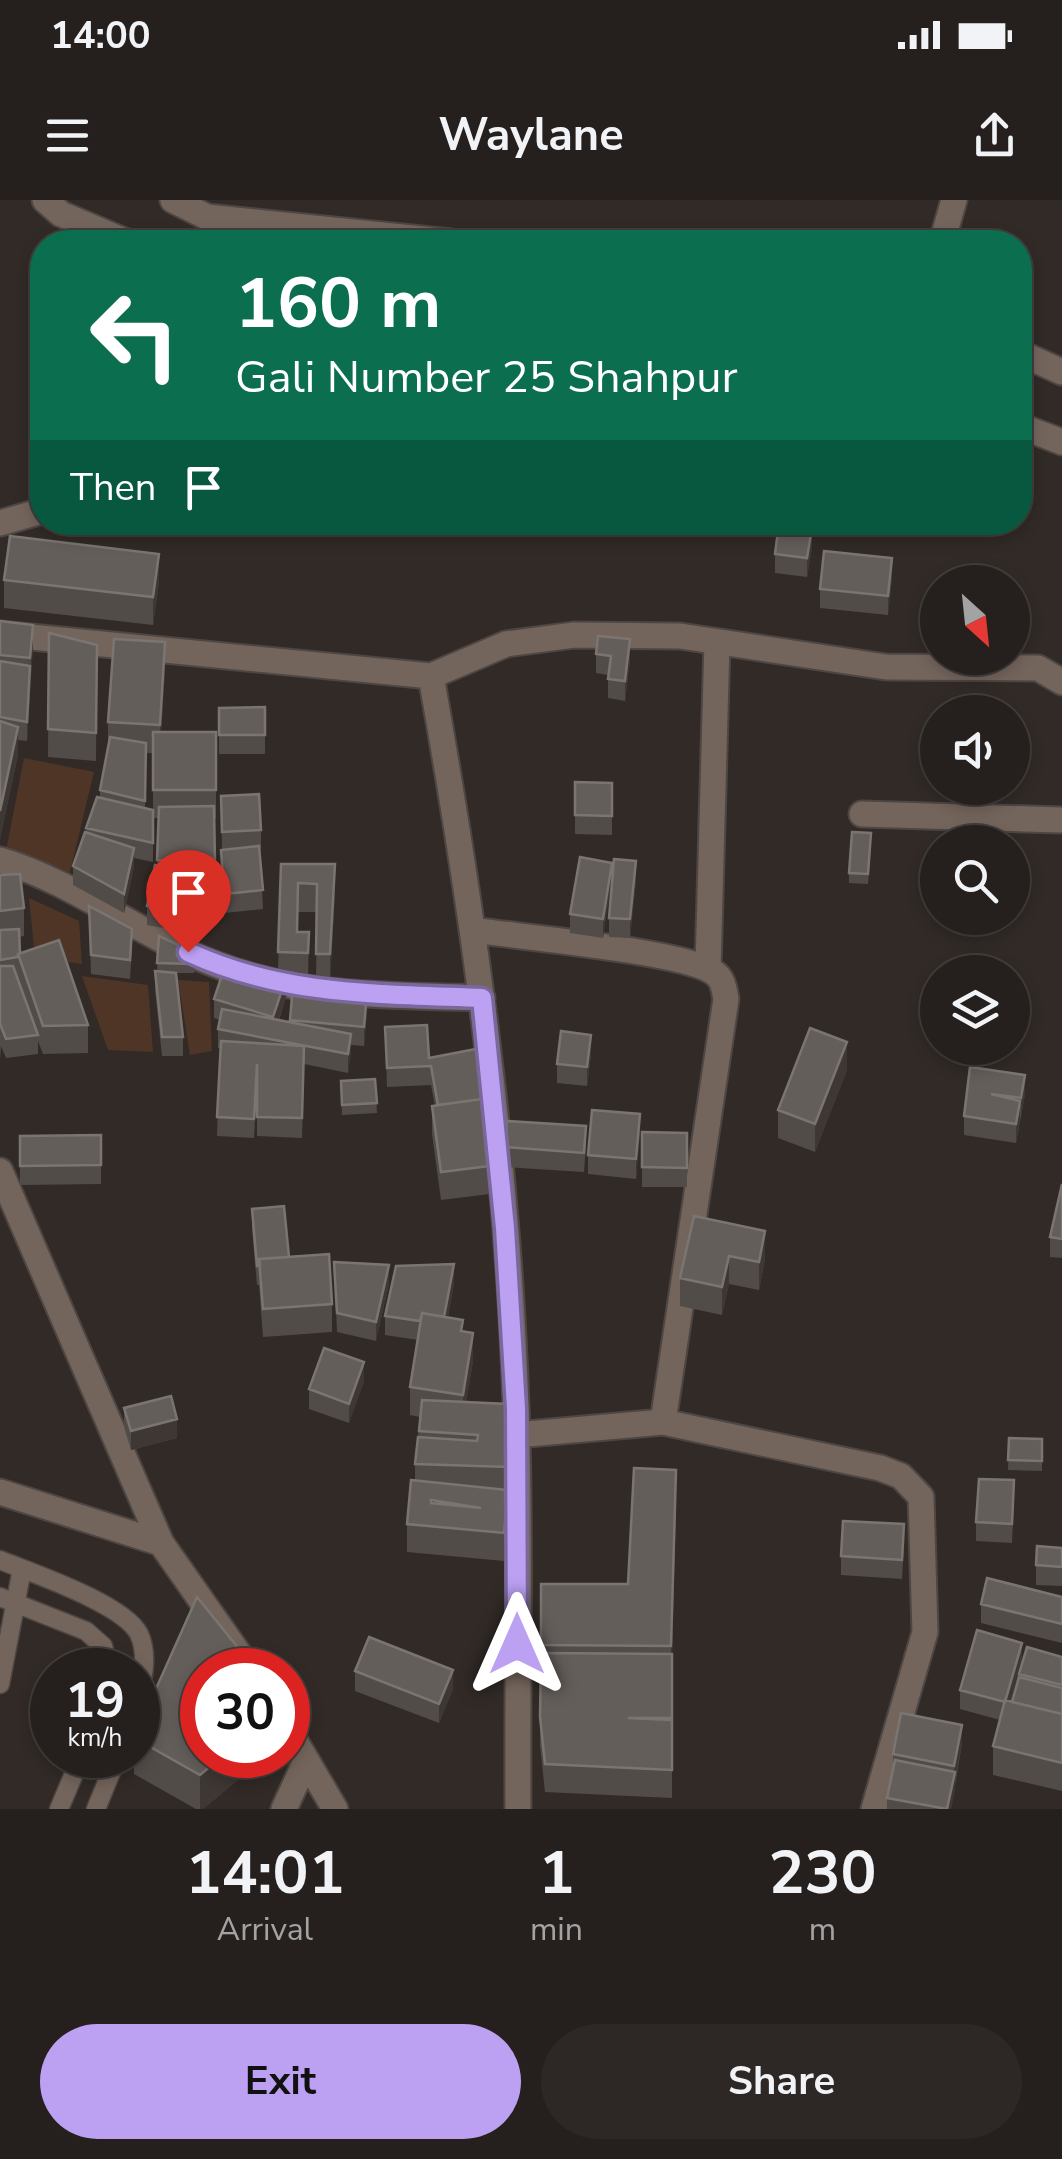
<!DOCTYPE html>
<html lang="en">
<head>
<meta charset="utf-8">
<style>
  :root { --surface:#25201d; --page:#2d2826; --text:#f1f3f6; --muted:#a3a3a4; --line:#423e3b; --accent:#bca0f2 }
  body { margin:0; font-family:"Nunito Sans",sans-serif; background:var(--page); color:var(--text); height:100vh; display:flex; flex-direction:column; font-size:38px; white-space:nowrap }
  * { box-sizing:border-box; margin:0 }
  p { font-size:32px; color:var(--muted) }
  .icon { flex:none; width:55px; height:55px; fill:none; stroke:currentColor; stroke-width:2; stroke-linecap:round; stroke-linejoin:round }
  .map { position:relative; height:1609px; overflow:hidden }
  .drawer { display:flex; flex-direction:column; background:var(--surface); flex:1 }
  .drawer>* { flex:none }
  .top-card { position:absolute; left:30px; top:30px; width:1002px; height:305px; border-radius:40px; box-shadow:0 5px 15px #0003,0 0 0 2px var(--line); background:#0b6e4f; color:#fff; overflow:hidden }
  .needle { width:65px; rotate:153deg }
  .buttons { position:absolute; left:920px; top:365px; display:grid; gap:20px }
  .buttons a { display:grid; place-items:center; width:110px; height:110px; border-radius:50%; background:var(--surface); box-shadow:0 5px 15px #0003,0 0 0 2px var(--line); font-size:50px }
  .speed { position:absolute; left:30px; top:1448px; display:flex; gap:20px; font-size:50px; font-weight:700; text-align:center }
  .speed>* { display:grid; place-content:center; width:130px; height:130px; border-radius:50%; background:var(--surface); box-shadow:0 5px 15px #0003,0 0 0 2px var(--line); line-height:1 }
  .speed small { font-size:25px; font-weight:400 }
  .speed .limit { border:15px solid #d22; background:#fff; color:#111 }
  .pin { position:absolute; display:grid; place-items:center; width:85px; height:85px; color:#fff; margin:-102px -42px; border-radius:50% 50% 50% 0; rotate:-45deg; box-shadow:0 0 10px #0007 }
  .pin .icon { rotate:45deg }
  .me { position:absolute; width:110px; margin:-55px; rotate:0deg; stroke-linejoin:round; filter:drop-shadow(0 0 8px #0008) }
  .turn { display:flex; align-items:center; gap:35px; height:210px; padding:0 40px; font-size:45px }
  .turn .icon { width:130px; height:130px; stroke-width:2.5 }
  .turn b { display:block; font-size:70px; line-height:85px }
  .then { display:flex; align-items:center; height:95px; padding:0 40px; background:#0003; gap:20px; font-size:38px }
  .eta { display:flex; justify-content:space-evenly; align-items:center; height:170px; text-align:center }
  .eta b { font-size:60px; font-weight:700; line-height:70px }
  .cta { display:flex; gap:20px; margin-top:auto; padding:20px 40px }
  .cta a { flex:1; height:115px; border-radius:60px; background:var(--accent); color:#111; font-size:40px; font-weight:700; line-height:115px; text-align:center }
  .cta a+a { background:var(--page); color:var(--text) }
  .status { display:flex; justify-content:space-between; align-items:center; height:70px; padding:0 50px; background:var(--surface); direction:ltr }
  .status svg { height:28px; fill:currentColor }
  header { display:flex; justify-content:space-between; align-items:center; height:130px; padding:0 40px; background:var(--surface); font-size:45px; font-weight:700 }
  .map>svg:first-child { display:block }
</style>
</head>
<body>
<div class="status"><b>14:00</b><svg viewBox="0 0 49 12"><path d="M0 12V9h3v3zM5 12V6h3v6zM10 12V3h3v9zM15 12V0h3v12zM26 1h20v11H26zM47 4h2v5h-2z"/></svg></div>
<header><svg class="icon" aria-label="menu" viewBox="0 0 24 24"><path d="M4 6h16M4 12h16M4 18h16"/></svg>Waylane<svg class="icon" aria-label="share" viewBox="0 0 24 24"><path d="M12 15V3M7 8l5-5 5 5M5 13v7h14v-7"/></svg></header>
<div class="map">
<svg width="1062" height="1609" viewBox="0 0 1062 1609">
  <rect width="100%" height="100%" fill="#312a27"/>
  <path fill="#4f3525" d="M24,558L94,572L68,680L6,651Z
    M29,698L79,721L82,764L35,758Z
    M82,776L148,785L153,852L108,850Z
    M178,780L209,782L212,851L190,855Z"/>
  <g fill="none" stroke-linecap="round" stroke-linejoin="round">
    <defs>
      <path id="lane" d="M0,1360C32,1373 124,1404 139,1434C149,1455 142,1482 138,1504
        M0,1397L86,1431L103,1446L109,1470
        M0,1484L22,1369
        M59,1609L82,1555
        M96,1609L118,1555"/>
      <path id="street" d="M45,0L61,14L127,42
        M173,0L207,17L451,42
        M942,42L954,0
        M1020,153L1062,172
        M1020,226L1062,242
        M0,323L42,311
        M0,434L431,476L506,444L574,435L680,436L886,467L1038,468L1062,482
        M431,476C474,717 508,961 516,1207C521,1340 517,1475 518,1609
        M862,614L1062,620
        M0,660C74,682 140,735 212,763C299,798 390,795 482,798
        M473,730C520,737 681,751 713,772C723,778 724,788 726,799L663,1222L516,1235
        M708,768L717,442
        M0,971L161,1343
        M663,1222L880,1268L901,1276L921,1297L925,1432L874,1609
        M0,1292L161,1343L250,1470
        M288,1529L335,1609
        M284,1609L306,1561"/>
    </defs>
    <use href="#lane" stroke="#4d4643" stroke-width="21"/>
    <use href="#street" stroke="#4d4643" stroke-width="29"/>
    <use href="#lane" stroke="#74655c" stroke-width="18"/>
    <use href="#street" stroke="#74655c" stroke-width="25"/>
  </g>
  <path fill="#524c49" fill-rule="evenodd" d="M812,347L807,377L775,373V354Z
    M892,377L888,415L820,408V389Z
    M4,380L159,382L153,425L4,408Z
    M0,421L33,444L27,541L18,540V555L0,639Z
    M49,433L97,445L96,561L48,557Z
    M596,454L630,459L625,501L608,498V475L596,473Z
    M165,470L161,532H216V618H214L215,683L195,682V691L187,732L147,725V706L157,665L159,618H153V662L134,658V667L124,713L73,685V666L86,632V628L100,598V590L108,547V522ZM146,553H153V610L145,608Z
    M265,507V554H219V508Z
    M575,582L612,583V635L575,634Z
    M221,596L261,630V649H260L263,709L224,713L221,670V650H222Z
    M871,643L868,684L849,683V673Z
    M612,663L603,738L570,733V714Z
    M281,664L335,692L330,782H316L317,712H298V732H309L308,781H287V794L279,820L290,822L293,785L367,812L364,846L351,845L348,873L304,864L302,938L257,936V883L254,938L217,936L220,848H218V829L220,820L214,818V799L278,772Z
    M0,675L24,708V736L19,737L20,753L88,825V853L43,854L38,841V854L6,858L1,846L0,860Z
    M636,680L630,738L609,737V718Z
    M89,706L132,748L130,779L91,774Z
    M159,736L196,762L194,773H174L183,837V856H162L155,790V771H157Z
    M385,827L491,901L498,965V993L441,1000L432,934V906H435L431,885L387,887Z
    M591,854L587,886L557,883V864Z
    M970,867L1025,894L1016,943L964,935V916Z
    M847,870L815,952L778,938V910Z
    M375,879L377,913L342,915L341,881Z
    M642,932L687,933V987H642Z
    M640,933L636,979L588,974V955Z
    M101,935V984L20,985V936Z
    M586,945L584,972L505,967V947Z
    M1062,984V1058L1050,1057V1037Z
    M252,1009L289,1057L332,1104V1132L263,1137L259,1085H257L252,1029Z
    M694,1016L765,1059L759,1090L729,1084L722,1115L680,1106V1078Z
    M334,1062L389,1084L376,1141L337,1132Z
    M454,1083L448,1117L463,1131L473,1161L466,1202L508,1204V1318L504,1361L407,1352V1324L415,1280V1264L420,1217L410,1215V1187L418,1140L385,1135V1116ZM431,1300L481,1308L431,1303Z
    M364,1181L349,1223L309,1209V1189Z
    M124,1208L177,1238L131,1250L124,1227Z
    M1009,1238L1042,1239V1271L1008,1270Z
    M1014,1299L1012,1343L976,1341V1322Z
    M676,1306L672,1456V1598L545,1592L540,1545L541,1384H628Z
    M904,1343L902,1379L841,1375V1356Z
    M1062,1348V1386L1036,1385V1365Z
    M1062,1397V1443L981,1423V1404Z
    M1062,1457V1591L993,1575V1546L1000,1520L960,1509V1490L1022,1462L1011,1502H1012L1019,1474Z
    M202,1470L246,1555V1573L203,1609H196L134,1574V1555H138V1529Z
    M355,1471L453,1489L439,1523L355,1491Z
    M962,1544L951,1609H887V1598L893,1567V1554Z"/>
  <path fill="#3e3734" d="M812,328V347L807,377V358Z
    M159,354V382L153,425V397Z
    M892,358V377L888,415V396Z
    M33,425V444L27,541V522Z
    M630,439V459L625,501V481Z
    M165,442V470L160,553V525Z
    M18,527V555L0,639V611Z
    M134,648V667L124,713V694Z
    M636,661V680L630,738V719Z
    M612,663V682L603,738V719Z
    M335,664V692L330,782V754Z
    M195,672V691L187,732V713Z
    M287,775V794L273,836V817Z
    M367,793V812L364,846V827Z
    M351,834V854L348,873V854Z
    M591,835V854L587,886V867Z
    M847,842V870L815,952V924Z
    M1025,875V894L1021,918V898Z
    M1020,901V920L1016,943V924Z
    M640,914V933L636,979V959Z
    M765,1031V1059L759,1090V1062Z
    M729,1056V1084L722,1115V1087Z
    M454,1064V1083L443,1143V1124Z
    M389,1065V1084L376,1141V1122Z
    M473,1133V1161L463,1223V1195Z
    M364,1162V1181L349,1223V1204Z
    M177,1219V1238L131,1250V1231Z
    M676,1270L672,1456V1546L671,1446Z
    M508,1290V1318L504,1361V1333Z
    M1022,1443V1462L1005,1521V1502Z
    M453,1470V1489L439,1523V1504Z
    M962,1525V1544L955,1580V1591L951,1609H947Z
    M224,1555H246V1573L203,1609H200V1575Z"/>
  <path fill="#645e5b" stroke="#7b7572" stroke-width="2.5" fill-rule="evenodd" d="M779,323L812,328L807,358L775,354Z
    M10,336L159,354L153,397L4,380Z
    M824,351L892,358L888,396L820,389Z
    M0,421L33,425L30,458L0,455Z
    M49,433L97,445L96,533L48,529Z
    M598,436L630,439L625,481L608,479L611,456L596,454Z
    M114,439L165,442L160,525L108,522Z
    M0,461L30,466L27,522L0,517Z
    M265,507V535H219V508Z
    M0,521L18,527L0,611Z
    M153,532H216V590H153Z
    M110,537L146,543L145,601L100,590Z
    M575,582L612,583V616L575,615Z
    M259,594L261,630L222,632L221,596Z
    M97,597L153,610V643L86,628Z
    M214,606L215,664L157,660L159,607Z
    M85,632L134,648L124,694L73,666Z
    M852,632L871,633L868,674L849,673Z
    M259,646L263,690L224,694L221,650Z
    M580,657L612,663L603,719L570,714Z
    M614,659L636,661L630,719L609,718Z
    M281,664H335L330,754H316L317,684L298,683L297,732H309L308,753L278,752Z
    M155,665L195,672L187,713L147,706Z
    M20,674L24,708L0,711V675Z
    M89,706L132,729L130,760L91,755Z
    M19,729L20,753L18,754V757L0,760V730Z
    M159,736L196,753L194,764L157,763Z
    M59,740L88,825L43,826L18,754Z
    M228,757L287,775L273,817L214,799Z
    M0,766H13L38,835L6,839L0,824Z
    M155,771L176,773L183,837H162Z
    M293,785L367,793L364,827L290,820Z
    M222,809L351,834L348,854L218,829Z
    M427,825L429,858L481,848L491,901L489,898L438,905L431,866L387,868L385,827Z
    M810,828L847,842L815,924L778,910Z
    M561,831L591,835L587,867L557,864Z
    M221,841L304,846L302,918L257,917V864L254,919L217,917Z
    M970,867L1025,875L1021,898L991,894L1020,901L1016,924L964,916Z
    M375,879L377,903L342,905L341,881Z
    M489,898L498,965L441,972L432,906Z
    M592,910L640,914L636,959L588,955Z
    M507,921L586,926L584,953L505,947Z
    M642,932L687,933V968L642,967Z
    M101,935V965L20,966V936Z
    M1062,984V1039L1050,1037Z
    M284,1006L289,1057L259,1059L260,1065L257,1066L252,1009Z
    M694,1016L765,1031L759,1062L729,1056L722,1087L680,1078Z
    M329,1054L332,1104L263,1109L259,1059Z
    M334,1062L389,1065L376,1122L337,1113Z
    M454,1064L444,1117L422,1113L420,1121L385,1116L396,1066Z
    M422,1113L463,1120L461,1131L473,1133L463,1195L410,1187Z
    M324,1148L364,1162L349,1204L309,1189Z
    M171,1196L177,1219L131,1231L124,1208Z
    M422,1200L508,1204V1267L415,1264L418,1237L477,1241L478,1235L419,1231Z
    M1009,1238L1042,1239V1261L1008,1260Z
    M634,1268L676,1270L671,1446L541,1445V1384H628Z
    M979,1279L1014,1280L1012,1324L976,1322Z
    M411,1280L508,1290L504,1333L407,1324ZM431,1300L481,1308L431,1303Z
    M843,1321L904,1324L902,1360L841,1356Z
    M1037,1346L1062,1348V1367L1036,1365Z
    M987,1378L1062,1397V1424L981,1404Z
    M197,1397L256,1470H202V1555H224L200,1575L138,1540V1529Z
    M977,1430L1022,1443L1005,1502L960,1490Z
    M369,1437L453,1470L439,1504L355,1471Z
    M1027,1447L1062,1457V1485L1019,1474Z
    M541,1453L672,1454V1518H628L672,1520V1570L545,1564L540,1517Z
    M1019,1477L1062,1488V1514L1012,1502Z
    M1005,1500L1062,1514V1563L993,1546Z
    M901,1513L962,1525L954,1566L893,1554Z
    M895,1560L955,1572L947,1609L887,1598Z"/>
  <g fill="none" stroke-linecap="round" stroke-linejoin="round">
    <defs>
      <path id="route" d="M188,752C283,796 380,794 482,798L505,1028L516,1208L517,1444"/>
    </defs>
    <use href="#route" stroke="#7a689d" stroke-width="25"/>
    <use href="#route" stroke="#bca0f2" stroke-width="18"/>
  </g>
</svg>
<div class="buttons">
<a><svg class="needle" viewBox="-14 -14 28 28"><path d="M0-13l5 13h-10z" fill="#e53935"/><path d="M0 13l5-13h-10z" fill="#a3a3a4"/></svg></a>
<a><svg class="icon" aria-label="sound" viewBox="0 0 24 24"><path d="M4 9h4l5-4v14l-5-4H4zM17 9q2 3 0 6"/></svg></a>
<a><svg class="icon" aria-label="search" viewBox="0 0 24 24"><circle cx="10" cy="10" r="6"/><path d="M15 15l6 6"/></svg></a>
<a><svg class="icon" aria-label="layers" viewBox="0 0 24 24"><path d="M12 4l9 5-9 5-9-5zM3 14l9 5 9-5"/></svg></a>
</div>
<div class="speed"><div>19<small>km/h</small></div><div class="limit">30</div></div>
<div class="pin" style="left:188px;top:752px;background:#d93025"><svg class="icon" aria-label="arrive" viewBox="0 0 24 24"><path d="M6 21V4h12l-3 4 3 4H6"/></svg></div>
<svg class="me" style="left:517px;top:1444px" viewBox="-20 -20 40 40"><path d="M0-17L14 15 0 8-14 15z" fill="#bca0f2" stroke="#fff" stroke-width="4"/></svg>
<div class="top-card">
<div class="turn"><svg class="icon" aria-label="left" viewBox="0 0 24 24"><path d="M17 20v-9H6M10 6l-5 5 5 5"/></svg><div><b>160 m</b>Gali Number 25 Shahpur</div></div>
<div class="then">Then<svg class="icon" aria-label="arrive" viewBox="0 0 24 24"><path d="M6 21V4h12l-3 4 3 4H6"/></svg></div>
</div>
</div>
<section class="drawer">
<div class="eta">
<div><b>14:01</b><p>Arrival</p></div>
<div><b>1</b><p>min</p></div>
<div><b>230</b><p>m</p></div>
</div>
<div class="cta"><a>Exit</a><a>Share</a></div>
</section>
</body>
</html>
